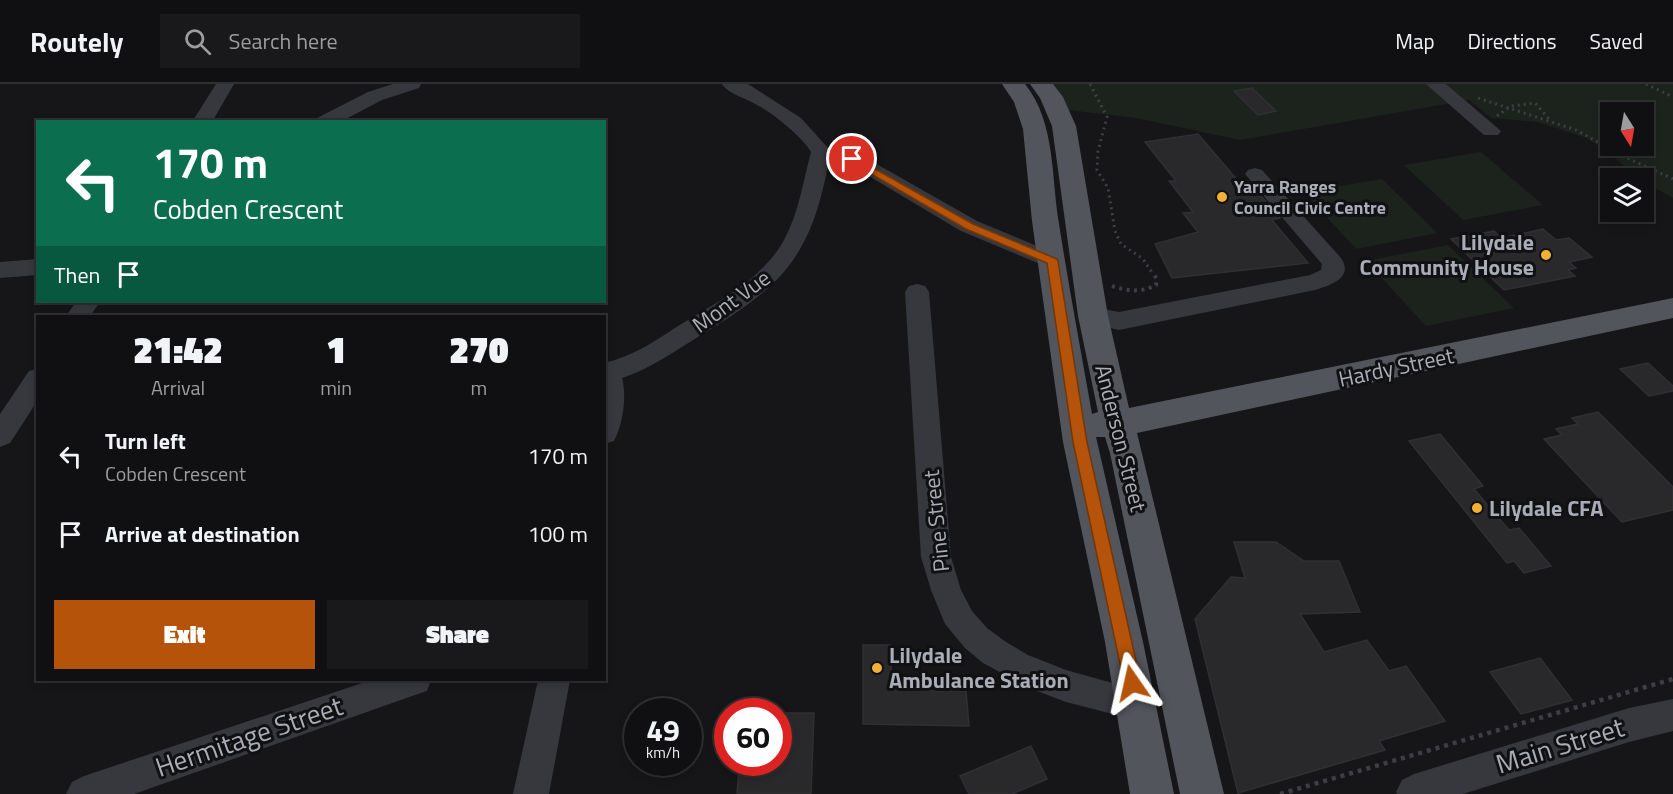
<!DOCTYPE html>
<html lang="en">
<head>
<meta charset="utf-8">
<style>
  :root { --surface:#101012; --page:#19191b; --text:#f1f3f6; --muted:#9c9d9f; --line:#303032; --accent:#b45309 }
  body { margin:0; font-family:"Titillium Web",sans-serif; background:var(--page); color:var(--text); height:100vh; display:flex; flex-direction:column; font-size:22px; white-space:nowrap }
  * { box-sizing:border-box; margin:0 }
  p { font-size:20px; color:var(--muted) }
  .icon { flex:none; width:33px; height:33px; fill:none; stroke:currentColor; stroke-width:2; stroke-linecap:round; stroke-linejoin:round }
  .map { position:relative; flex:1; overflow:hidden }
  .side { position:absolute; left:36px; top:231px; width:570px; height:366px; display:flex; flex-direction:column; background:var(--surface); border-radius:0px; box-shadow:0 3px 9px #0003,0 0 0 2px var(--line) }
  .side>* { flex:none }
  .banner { position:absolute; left:36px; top:36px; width:570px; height:183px; border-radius:0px; box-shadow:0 3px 9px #0003,0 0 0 2px var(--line); background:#0b6e4f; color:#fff; overflow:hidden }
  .needle { width:39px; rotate:169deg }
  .controls { position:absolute; left:1600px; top:18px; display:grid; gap:12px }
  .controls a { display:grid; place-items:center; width:54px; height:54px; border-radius:0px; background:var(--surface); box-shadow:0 3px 9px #0003,0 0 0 2px var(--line); font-size:30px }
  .speed { position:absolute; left:624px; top:614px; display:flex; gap:12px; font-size:30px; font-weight:700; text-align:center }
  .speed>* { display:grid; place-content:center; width:78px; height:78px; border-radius:50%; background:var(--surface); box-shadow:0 3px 9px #0003,0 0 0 2px var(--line); line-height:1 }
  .speed small { font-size:15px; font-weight:400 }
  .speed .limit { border:9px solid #d22; background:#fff; color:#111 }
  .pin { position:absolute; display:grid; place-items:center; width:51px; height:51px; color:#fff; margin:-26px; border:3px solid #fff; border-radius:50%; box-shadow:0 2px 6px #0007 }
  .me { position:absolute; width:66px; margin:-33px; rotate:349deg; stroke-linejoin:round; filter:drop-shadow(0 0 4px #0008) }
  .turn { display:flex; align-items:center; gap:21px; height:126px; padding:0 18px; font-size:27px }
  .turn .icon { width:78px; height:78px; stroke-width:2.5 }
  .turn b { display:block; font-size:42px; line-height:51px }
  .then { display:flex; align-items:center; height:57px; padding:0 18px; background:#0003; gap:12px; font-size:22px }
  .eta { display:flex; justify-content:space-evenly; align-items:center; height:102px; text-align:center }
  .eta b { font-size:36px; font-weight:800; line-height:42px }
  .primary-button { display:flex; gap:12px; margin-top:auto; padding:12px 18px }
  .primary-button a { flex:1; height:69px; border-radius:0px; background:var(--accent); color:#fff; font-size:24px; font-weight:800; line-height:69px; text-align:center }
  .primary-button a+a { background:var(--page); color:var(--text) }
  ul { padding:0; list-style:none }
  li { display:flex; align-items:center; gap:18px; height:78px; padding:0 18px }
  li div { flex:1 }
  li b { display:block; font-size:22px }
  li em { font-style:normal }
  header { display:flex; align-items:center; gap:36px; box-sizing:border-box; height:84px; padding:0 30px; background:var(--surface); border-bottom:2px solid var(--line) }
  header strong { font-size:28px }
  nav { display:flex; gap:33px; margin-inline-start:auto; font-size:21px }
  .search { width:420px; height:54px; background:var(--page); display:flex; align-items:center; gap:15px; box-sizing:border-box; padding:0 21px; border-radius:0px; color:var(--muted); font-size:22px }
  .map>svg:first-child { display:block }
</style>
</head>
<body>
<header>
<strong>Routely</strong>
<div class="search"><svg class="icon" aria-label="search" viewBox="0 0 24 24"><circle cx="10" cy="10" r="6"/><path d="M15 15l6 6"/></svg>Search here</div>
<nav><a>Map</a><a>Directions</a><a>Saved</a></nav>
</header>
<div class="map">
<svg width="1673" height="710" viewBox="0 0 1673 710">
  <rect width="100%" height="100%" fill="#161618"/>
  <path fill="#1c231d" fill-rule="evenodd" d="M1052,0H1673V114L1644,98V94H1638L1613,72L1587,54L1538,38L1491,34L1469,16L1240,56L1136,34L1068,26ZM1611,28H1644V62H1611Z
    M1481,68L1543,121L1463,136L1404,81Z
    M1382,95L1437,149L1356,165L1304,108Z
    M1448,161L1514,224L1426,242L1366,177Z"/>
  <path fill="#29292c" stroke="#303034" stroke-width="1.5" d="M1252,4L1276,27L1258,31L1234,7Z
    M1198,50L1239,98L1248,97L1280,134L1272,136L1308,179L1172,194L1155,160L1198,148L1183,129L1193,128L1169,97H1176L1145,58Z
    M1543,145L1556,156L1569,154L1592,173L1569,178L1576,184L1568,186L1575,192L1504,206L1451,155L1494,147L1502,154Z
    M1648,279L1673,302V307L1649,312L1620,285Z
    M1598,328L1673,403V426L1622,438L1544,355L1562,351L1556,345L1578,340L1572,334Z
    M1440,350L1483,402L1474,405L1509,446L1519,444L1551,482L1524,489L1514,477L1507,479L1409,357Z
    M1234,458H1276L1304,477H1339L1360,528L1300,530L1324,568L1367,556L1389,587L1406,582L1445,637L1379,657L1385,666L1238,709L1195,535L1231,493L1245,494Z
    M863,561H891V606L966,607L969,642L863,640Z
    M1540,574L1572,616L1521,630L1490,588Z
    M778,629H814L811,710H737L739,684L763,678H778Z
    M1031,662L1047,695L1012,710H969L960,692Z"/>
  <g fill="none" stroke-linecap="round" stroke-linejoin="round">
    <path stroke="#3d3f44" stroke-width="3" stroke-dasharray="2 4" stroke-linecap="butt" d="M1090,0L1107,33L1098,67L1097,86L1108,104L1115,147L1121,160L1143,175L1153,190
      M1646,0L1673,13
      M1478,14L1576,46L1625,73L1673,95
      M1497,32L1511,22L1535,19L1550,36"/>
    <path stroke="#3d3f44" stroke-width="4" stroke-dasharray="3 4.5" stroke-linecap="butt" d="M1112,202C1127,207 1141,209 1156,201L1157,195L1152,188"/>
    <path stroke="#3d3f44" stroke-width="4.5" stroke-dasharray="4 5" stroke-linecap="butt" d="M1280,710L1673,595"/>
    <path fill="#37383d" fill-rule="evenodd" d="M216,0H234L212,38H192Z
      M393,0H421L419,4L382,16L340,38H315L317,34L368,8Z
      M722,0H748L801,34L828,64L866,74L977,137L1061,172L1064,177L1061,182L1053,185L1045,182L961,147L852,82L829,76C811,175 782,202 698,253C673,268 650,285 622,294C627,313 623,340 614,357L604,360V279C632,273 655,257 678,242C716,219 762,196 784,156C799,128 803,98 811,68L807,62C793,46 777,33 759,22C748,15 728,10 722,0Z
      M1426,0H1446L1501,47L1498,51H1484Z
      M1255,84L1262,86L1341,174C1354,194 1331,201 1315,206L1119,246L1084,238L1081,232L1084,226L1093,223L1119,228L1310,191L1321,186L1322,180L1245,90L1248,86Z
      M38,175V191L0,194V178Z
      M917,200L925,202L929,208L951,473L961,506L972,527L987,544L1006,558L1028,571L1066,586L1148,609L1153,620L1148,631L1136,636L1066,618L1029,604L983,579L965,564L945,540L931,506L921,473L905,208L909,202Z
      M76,218H100L90,232H66Z
      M38,285V316L10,359L0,363V330L29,287Z
      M371,596H431L427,607L415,611L134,710H66L72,698L84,692Z
      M538,596H570L549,710H513Z
      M1673,615V647L1629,658L1463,710H1397L1396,708L1402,696L1414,690L1629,624Z"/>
    <path fill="#53555c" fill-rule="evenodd" d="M1002,0H1025C1056,39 1051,93 1059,140C1069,204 1081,267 1092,330L1098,328L1078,232L1052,42L1040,14L1030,0H1053L1063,13L1076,42L1108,232L1129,324L1673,214V234L1137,349L1224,710H1180L1110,369L1105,353H1096L1143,558L1174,710H1130L1105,558L1063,358L1032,137L1023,45L1014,18Z"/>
  </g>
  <path fill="#b45309" stroke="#753606" stroke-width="1.5" d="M852,72L973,140L1057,175L1058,177L1087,358L1141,599L1138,605L1132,607L1127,605L1124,599L1073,358L1047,179L966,145L849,77V73Z"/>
  <g fill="#f2b134" stroke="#111113" stroke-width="2">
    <circle cx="1222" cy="113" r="6"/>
    <circle cx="1546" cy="171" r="6"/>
    <circle cx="1477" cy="424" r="6"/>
    <circle cx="877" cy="584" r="6"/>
  </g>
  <g text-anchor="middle" stroke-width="6" stroke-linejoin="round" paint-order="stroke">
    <g font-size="18" font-weight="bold" fill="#a8adb8" stroke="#111113" text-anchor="start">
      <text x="1234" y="109">Yarra Ranges<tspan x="1234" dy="21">Council Civic Centre</tspan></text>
    </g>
    <g font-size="22" font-weight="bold" fill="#a8adb8" stroke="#111113" text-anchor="start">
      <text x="1534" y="166" text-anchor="end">Lilydale<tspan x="1534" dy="25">Community House</tspan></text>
      <text x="1489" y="432">Lilydale CFA</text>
      <text x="889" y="579">Lilydale<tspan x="889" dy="25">Ambulance Station</tspan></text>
    </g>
    <g font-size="22" fill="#a8adb8" stroke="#111113">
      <text transform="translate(731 217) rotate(-36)" y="8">Mont Vue</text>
      <text transform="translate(1396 283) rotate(-12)" y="8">Hardy Street</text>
      <text transform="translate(1121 354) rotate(76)" y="8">Anderson Street</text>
      <text transform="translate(936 437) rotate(-96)" y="8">Pine Street</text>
    </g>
    <g font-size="27" fill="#a8adb8" stroke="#111113">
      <text transform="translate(249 653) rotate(-19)" y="9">Hermitage Street</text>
      <text transform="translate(1560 662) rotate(-17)" y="9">Main Street</text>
    </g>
  </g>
</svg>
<div class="controls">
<a><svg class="needle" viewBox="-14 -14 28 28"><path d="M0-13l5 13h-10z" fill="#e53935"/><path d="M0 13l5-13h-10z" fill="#9c9d9f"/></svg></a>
<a><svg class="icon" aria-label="layers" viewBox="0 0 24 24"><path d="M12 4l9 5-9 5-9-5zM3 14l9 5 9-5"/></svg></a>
</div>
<div class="speed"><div>49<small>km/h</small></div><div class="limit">60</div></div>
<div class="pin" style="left:852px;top:75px;background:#d93025"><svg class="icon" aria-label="arrive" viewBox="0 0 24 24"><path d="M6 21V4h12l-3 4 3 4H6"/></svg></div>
<svg class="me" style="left:1132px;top:599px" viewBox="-20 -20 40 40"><path d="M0-17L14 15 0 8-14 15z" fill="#b45309" stroke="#fff" stroke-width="4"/></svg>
<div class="banner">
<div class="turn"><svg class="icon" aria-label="left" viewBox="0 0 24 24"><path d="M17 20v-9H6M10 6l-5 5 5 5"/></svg><div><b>170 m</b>Cobden Crescent</div></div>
<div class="then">Then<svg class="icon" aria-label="arrive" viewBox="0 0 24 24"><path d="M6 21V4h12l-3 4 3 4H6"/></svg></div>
</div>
<section class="side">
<div class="eta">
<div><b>21:42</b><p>Arrival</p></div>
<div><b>1</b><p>min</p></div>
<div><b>270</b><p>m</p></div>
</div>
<ul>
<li><svg class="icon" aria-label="left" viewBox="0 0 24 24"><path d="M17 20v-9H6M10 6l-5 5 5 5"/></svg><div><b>Turn left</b><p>Cobden Crescent</p></div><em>170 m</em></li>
<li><svg class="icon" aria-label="arrive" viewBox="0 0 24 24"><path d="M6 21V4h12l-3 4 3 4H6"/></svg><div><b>Arrive at destination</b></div><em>100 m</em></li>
</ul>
<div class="primary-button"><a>Exit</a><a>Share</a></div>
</section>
</div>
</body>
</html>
